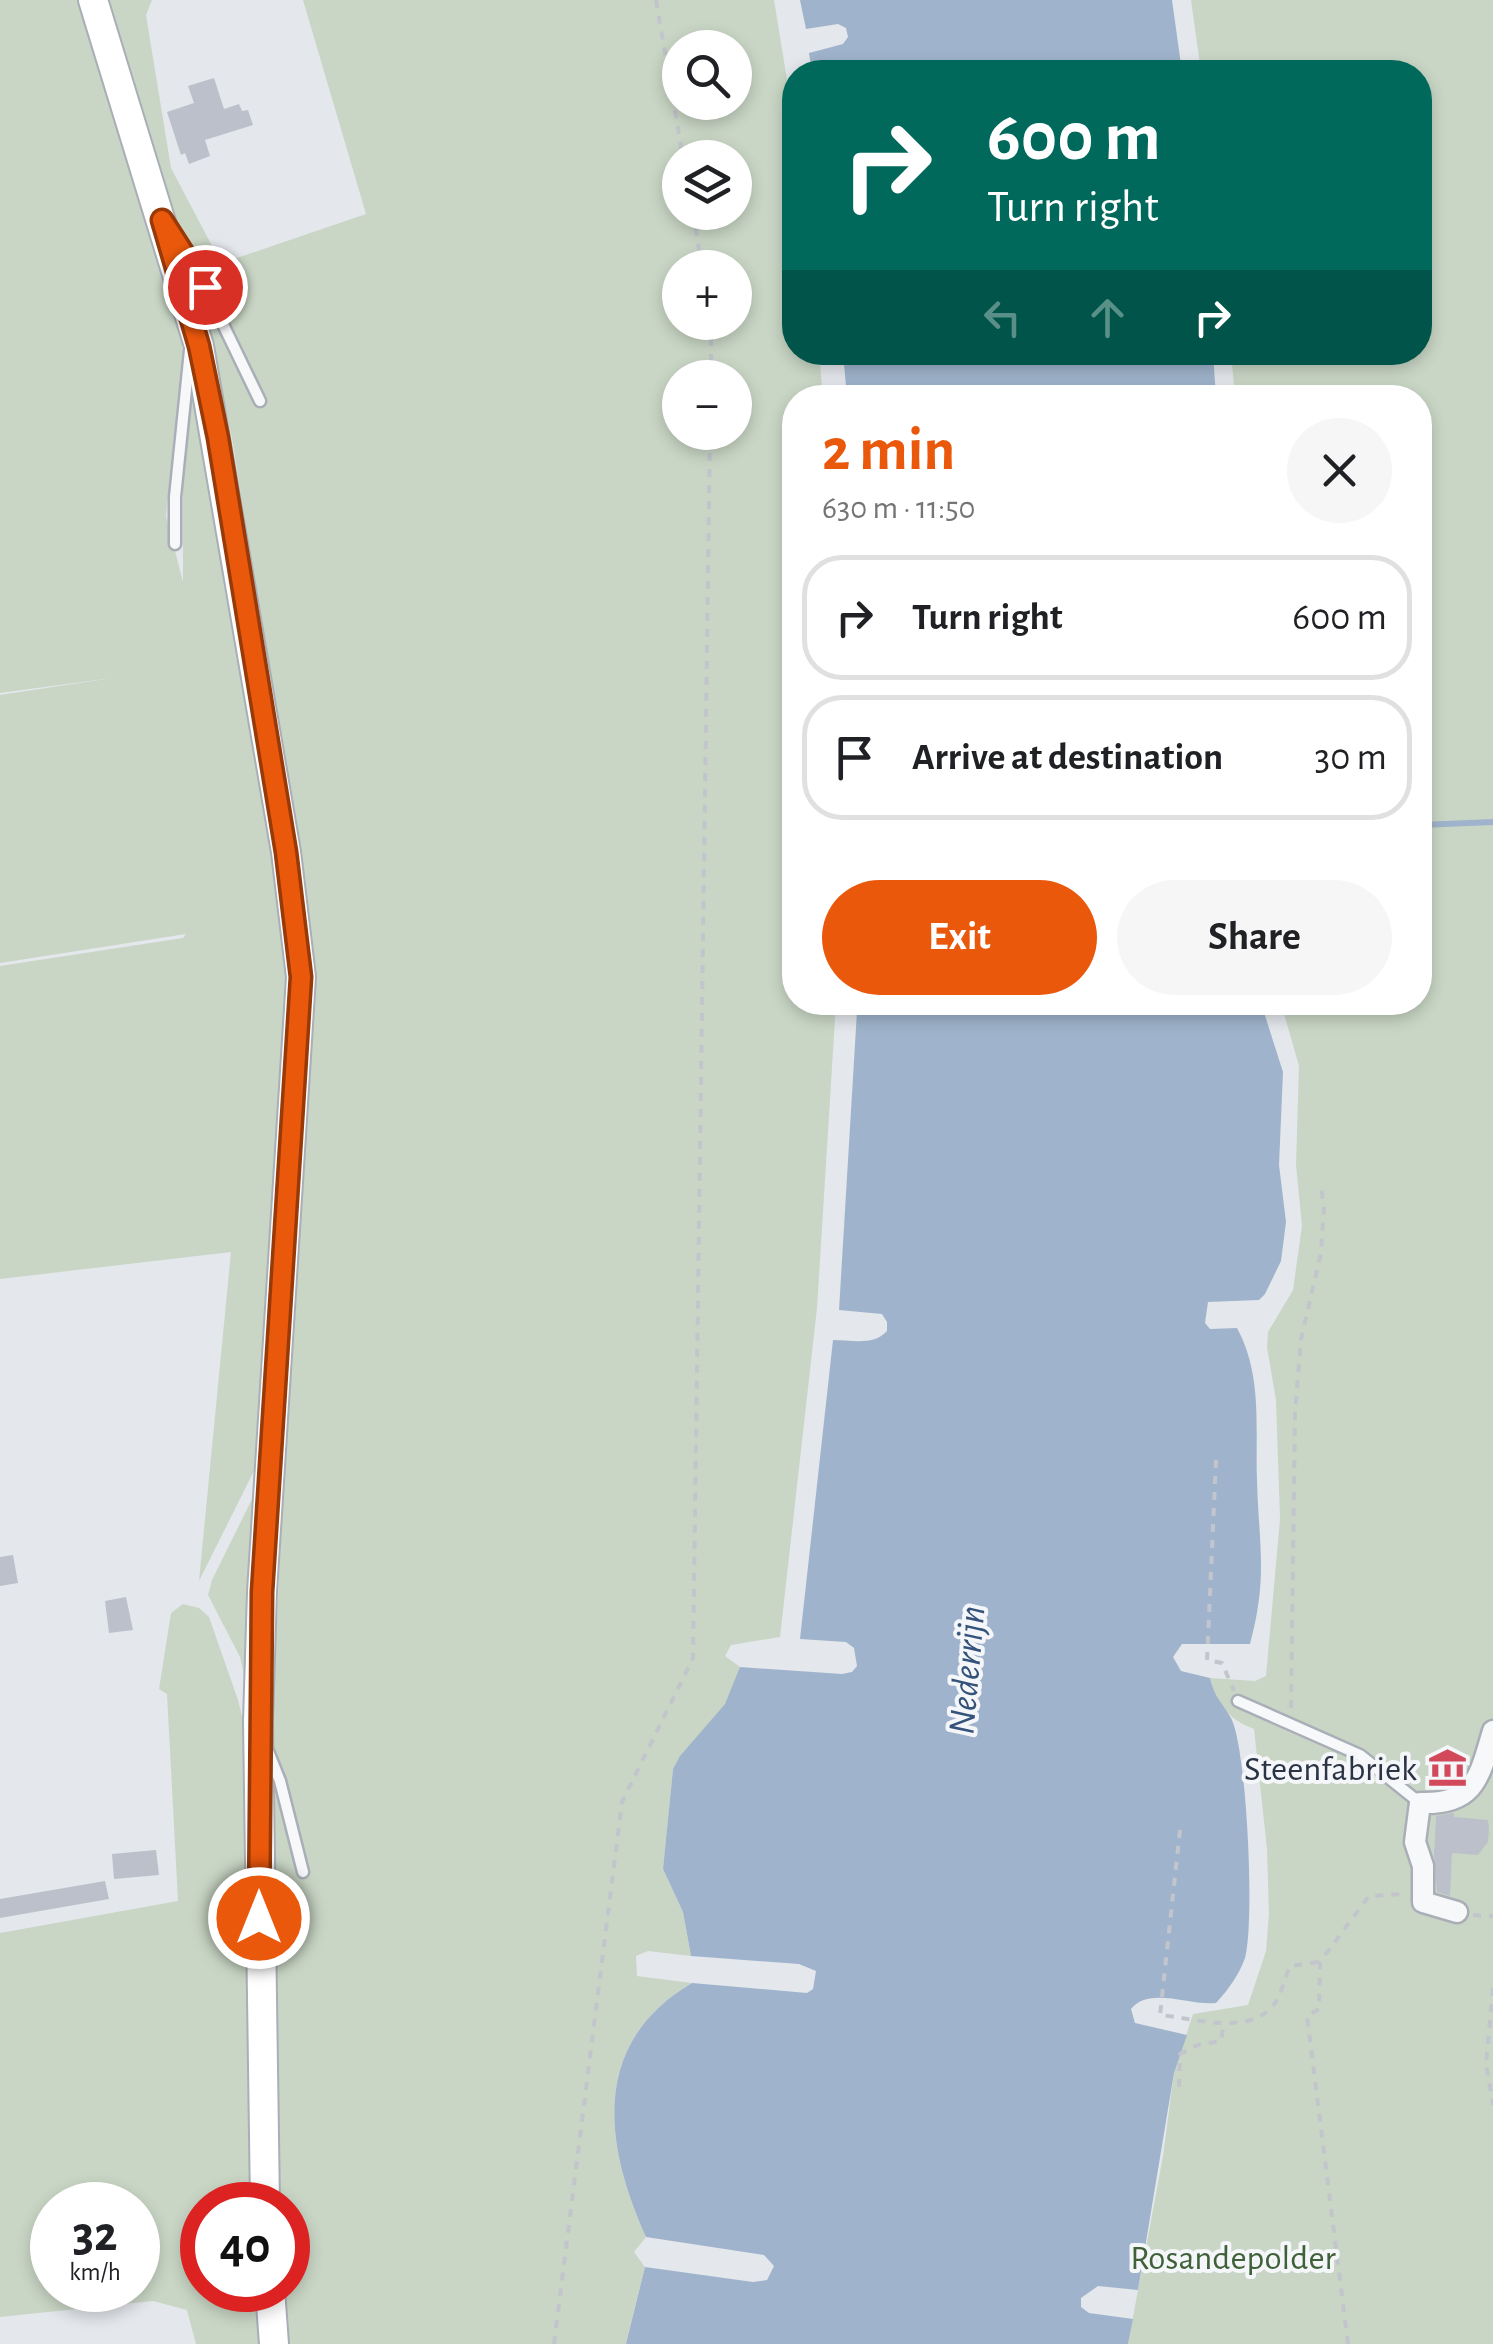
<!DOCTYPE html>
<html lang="en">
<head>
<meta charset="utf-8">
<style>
  :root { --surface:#fff; --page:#f6f6f6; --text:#202124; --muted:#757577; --line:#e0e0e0; --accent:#ea580c }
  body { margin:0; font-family:"Alegreya Sans",sans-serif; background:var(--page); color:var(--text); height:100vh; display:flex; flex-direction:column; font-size:38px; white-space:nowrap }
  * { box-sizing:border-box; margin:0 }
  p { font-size:32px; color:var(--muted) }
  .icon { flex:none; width:55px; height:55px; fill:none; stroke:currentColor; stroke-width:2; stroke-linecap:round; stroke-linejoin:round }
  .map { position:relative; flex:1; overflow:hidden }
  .panel { position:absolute; left:782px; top:385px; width:650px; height:630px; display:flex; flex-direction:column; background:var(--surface); border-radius:40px; box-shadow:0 5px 15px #0003 }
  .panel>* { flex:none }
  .hud { position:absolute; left:782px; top:60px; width:650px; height:305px; border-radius:40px; box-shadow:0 5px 15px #0003; background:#00695c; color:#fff; overflow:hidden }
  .buttons { position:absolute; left:662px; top:30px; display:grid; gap:20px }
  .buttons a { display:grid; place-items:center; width:90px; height:90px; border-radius:50%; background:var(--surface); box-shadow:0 5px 15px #0003; font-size:50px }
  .speed { position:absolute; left:30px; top:2182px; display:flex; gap:20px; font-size:50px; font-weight:700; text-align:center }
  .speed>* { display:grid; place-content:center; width:130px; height:130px; border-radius:50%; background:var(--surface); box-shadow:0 5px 15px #0003; line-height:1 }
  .speed small { font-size:25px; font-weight:400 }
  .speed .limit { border:15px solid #d22; background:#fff; color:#111 }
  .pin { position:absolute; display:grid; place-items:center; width:85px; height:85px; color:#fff; margin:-42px; border:5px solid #fff; border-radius:50%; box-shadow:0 2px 10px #0007 }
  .me { position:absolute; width:110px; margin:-55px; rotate:0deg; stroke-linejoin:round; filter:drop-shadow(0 0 8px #0008) }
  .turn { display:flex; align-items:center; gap:35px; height:210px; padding:0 40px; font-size:45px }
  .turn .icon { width:130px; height:130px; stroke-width:2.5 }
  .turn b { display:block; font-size:70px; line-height:85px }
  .lanes { display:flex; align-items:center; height:95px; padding:0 40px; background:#0003; justify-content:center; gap:50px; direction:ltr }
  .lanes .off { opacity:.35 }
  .round { display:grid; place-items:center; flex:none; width:105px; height:105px; border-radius:52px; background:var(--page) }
  .overview { display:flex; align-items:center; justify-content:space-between; height:170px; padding:0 40px }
  h1 { font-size:60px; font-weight:700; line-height:75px; color:var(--accent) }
  .primary-button { display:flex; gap:20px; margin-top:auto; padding:20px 40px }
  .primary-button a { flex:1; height:115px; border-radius:60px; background:var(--accent); color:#fff; font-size:40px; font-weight:700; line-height:115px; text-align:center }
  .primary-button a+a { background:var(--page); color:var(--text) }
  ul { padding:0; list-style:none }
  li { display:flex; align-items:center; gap:30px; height:125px; margin:0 20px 15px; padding:0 20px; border:5px solid var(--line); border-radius:40px }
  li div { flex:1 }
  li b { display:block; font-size:38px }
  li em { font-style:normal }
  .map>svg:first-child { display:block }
</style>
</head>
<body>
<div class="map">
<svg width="1493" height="2344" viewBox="0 0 1493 2344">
  <rect width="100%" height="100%" fill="#e4e7ec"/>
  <path fill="#c9d6c5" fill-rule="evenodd" d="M0,0H86L185,323L166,516L183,582V429L192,353L294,960L261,1457L199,1581L231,1252L0,1279V966L183,938L186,934L0,963V695L112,678L0,693Z
    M105,0H152L146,15L171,168L220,261L225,262L366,214L303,0H774L795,129V352L819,353L823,397L795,398V1002L836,1003L817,1308L780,1637L731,1645L725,1656L740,1667C734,1686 728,1704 715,1719C701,1737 684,1749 673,1769L663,1869L683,1912L691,1956L648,1951L636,1956L637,1976L692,1983C590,2043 604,2144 646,2237L634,2252L645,2267L626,2344H283L280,2290H288V2205H277L271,1739L292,1313L295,836L232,438L201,304ZM680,48H735V102H680ZM680,158H735V212H680ZM680,268H735V322H680ZM680,378H735V432H680Z
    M1191,0H1493V2344H1128L1163,2156L1174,2073L1193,2014L1248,2005L1266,1951L1269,1914L1267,1849L1254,1729C1228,1719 1216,1704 1210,1678L1255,1681L1266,1676L1280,1519L1276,1400L1267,1347L1268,1332L1293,1290L1302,1226L1296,1165L1299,1066L1281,1003L1420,1002V398L1235,397L1231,353L1420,352V72H1201Z
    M262,1479L252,1707L240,1657L208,1595L212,1580Z
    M183,1604L199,1608L209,1617L238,1700L250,1749L256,2205H202V2290H260L262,2344H196L187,2310L153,2301L0,2317V1933L178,1901L167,1694L159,1689L171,1613ZM52,2205H138V2290H52Z"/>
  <path fill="#9fb4cc" d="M800,0H1172L1182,72H812L809,53L843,44L848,37L846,28L838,24L806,29Z
    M843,353H1213L1216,397H847Z
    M903,1002L1261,1003L1283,1072L1279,1165L1286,1222L1281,1261L1265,1294L1259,1300L1208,1302L1205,1323L1210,1329L1237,1328C1263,1376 1255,1429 1257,1481C1259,1547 1268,1577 1250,1644H1182L1173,1657L1181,1671L1210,1678C1215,1699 1222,1702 1231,1718C1247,1748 1255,1923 1245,1958C1239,1975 1228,1990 1216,2003C1189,2006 1150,1986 1131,2009L1135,2023L1187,2035L1174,2073L1138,2290L1098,2286L1081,2298V2307L1089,2313L1133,2319L1128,2344H626L645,2267L753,2282L767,2280L774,2266L764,2255L646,2237C604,2144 590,2043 692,1983L807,1993L813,1989L816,1971L799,1964L691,1956L683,1912L663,1869L673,1769L680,1756L725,1704L740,1667L842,1674L852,1672L857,1666L854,1648L846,1642L800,1639L833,1340C851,1340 874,1346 887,1331V1322L882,1314L839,1310L857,1011H893Z"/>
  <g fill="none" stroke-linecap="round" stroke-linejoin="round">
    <path stroke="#9fb4cc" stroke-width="6" d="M1420,825L1493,822"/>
  </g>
  <path fill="#bbc0ca" d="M214,78L224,109L239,104L242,111L248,110L253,125L205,140L210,156L189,164L185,153L181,155L167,112L194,103L188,86Z
    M13,1555L18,1583L0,1586V1557Z
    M126,1597L133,1630L109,1633L105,1601Z
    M1454,1813V1817L1488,1820L1489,1829L1488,1842L1478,1855L1452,1853L1450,1896L1437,1892L1434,1854L1436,1816Z
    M156,1850L159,1875L114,1879L112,1854Z
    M105,1881L109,1899L0,1918V1899Z"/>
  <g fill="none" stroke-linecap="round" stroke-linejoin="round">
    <defs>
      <path id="lane" d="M179,246L205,287L260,401
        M175,544V497L190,350
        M1238,1701L1360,1755L1420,1803
        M268,1751L280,1781L303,1872"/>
      <path id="street" d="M1457,1912L1423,1902V1866L1415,1842L1420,1803C1475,1805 1479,1778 1493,1731"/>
      <path id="secondary" d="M93,0L199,346L286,852L301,977L262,1592L258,1721L265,2205
        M270,2290L274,2344"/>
    </defs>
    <use href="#lane" stroke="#a9aeb7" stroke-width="15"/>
    <use href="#street" stroke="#a9aeb7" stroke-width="25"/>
    <use href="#secondary" stroke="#a9aeb7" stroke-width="32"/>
    <path stroke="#c2c5cb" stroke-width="4" stroke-dasharray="8 8" stroke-linecap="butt" d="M656,0L683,158
      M693,212L702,268
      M711,378V322
      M1216,1460L1207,1660L1222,1663L1234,1691
      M1291,1708L1295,1413L1301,1339L1321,1253L1324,1208L1321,1187
      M1180,1830L1160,2015C1192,2018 1252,2037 1275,2003C1282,1993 1285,1977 1290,1966L1318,1962
      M1473,1915L1493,1916
      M1493,1988L1486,2064L1493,2105
      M1179,2087L1180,2054L1198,2045L1221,2041L1224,2023
      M554,2344L622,1802L693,1658L710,432
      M1348,2344L1307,2016L1319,2009L1320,1962L1369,1896L1405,1894"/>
    <use href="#lane" stroke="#f7f8fa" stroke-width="10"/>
    <use href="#street" stroke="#f7f8fa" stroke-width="20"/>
    <use href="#secondary" stroke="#fff" stroke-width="28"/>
  </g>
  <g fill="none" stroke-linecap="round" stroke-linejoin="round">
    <defs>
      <path id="route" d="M205,287L162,220L199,346L218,438L286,852L301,977L262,1592L259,1918"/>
    </defs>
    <use href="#route" stroke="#983908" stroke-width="25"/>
    <use href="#route" stroke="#ea580c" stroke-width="18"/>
  </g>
  <defs>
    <symbol id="museum-bare" viewBox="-9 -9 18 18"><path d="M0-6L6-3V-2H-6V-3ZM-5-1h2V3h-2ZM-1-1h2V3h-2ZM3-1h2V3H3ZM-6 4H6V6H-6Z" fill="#d1495b" stroke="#f4f6f9" stroke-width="2.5" paint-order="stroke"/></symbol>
  </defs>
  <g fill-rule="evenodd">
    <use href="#museum-bare" x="1420" y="1740" width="55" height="55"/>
  </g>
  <g text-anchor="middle" stroke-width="8" stroke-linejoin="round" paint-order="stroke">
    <g font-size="35" fill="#2b3445" stroke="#f4f6f9" text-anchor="end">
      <text x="1417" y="1780">Steenfabriek</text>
    </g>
    <g font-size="35" fill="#3f6138" stroke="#f4f6f9">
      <text x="1233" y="2269">Rosandepolder</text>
    </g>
    <g font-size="38" font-style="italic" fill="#34527a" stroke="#f4f6f9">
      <text transform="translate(966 1670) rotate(-85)" y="13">Nederrijn</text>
    </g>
  </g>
</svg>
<div class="buttons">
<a><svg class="icon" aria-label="search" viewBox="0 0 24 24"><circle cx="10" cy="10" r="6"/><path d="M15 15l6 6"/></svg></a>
<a><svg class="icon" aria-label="layers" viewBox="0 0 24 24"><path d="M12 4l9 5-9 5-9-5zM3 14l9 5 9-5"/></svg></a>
<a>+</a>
<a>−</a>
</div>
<div class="speed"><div>32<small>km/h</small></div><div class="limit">40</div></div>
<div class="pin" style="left:205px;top:287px;background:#d93025"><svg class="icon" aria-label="arrive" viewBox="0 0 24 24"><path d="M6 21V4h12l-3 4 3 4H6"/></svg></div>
<svg class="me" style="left:259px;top:1918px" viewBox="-20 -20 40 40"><circle r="17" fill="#ea580c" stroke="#fff" stroke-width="3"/><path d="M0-11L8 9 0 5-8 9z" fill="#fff"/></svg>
<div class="hud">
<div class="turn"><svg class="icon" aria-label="right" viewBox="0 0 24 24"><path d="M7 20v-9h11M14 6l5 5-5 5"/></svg><div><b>600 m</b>Turn right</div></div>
<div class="lanes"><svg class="icon off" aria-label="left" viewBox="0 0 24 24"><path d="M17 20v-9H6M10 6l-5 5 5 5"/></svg><svg class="icon off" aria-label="ahead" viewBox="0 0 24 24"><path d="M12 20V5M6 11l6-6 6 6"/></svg><svg class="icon" aria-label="right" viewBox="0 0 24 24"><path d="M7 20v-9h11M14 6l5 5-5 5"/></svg></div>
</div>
<section class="panel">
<div class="overview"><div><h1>2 min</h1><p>630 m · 11:50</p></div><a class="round"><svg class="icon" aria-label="close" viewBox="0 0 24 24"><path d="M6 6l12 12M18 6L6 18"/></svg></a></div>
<ul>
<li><svg class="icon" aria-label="right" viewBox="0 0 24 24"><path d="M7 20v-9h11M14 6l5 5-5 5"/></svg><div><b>Turn right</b></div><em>600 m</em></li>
<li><svg class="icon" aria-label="arrive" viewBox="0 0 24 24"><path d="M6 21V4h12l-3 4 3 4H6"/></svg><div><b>Arrive at destination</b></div><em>30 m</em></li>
</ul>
<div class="primary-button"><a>Exit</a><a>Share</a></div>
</section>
</div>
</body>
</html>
